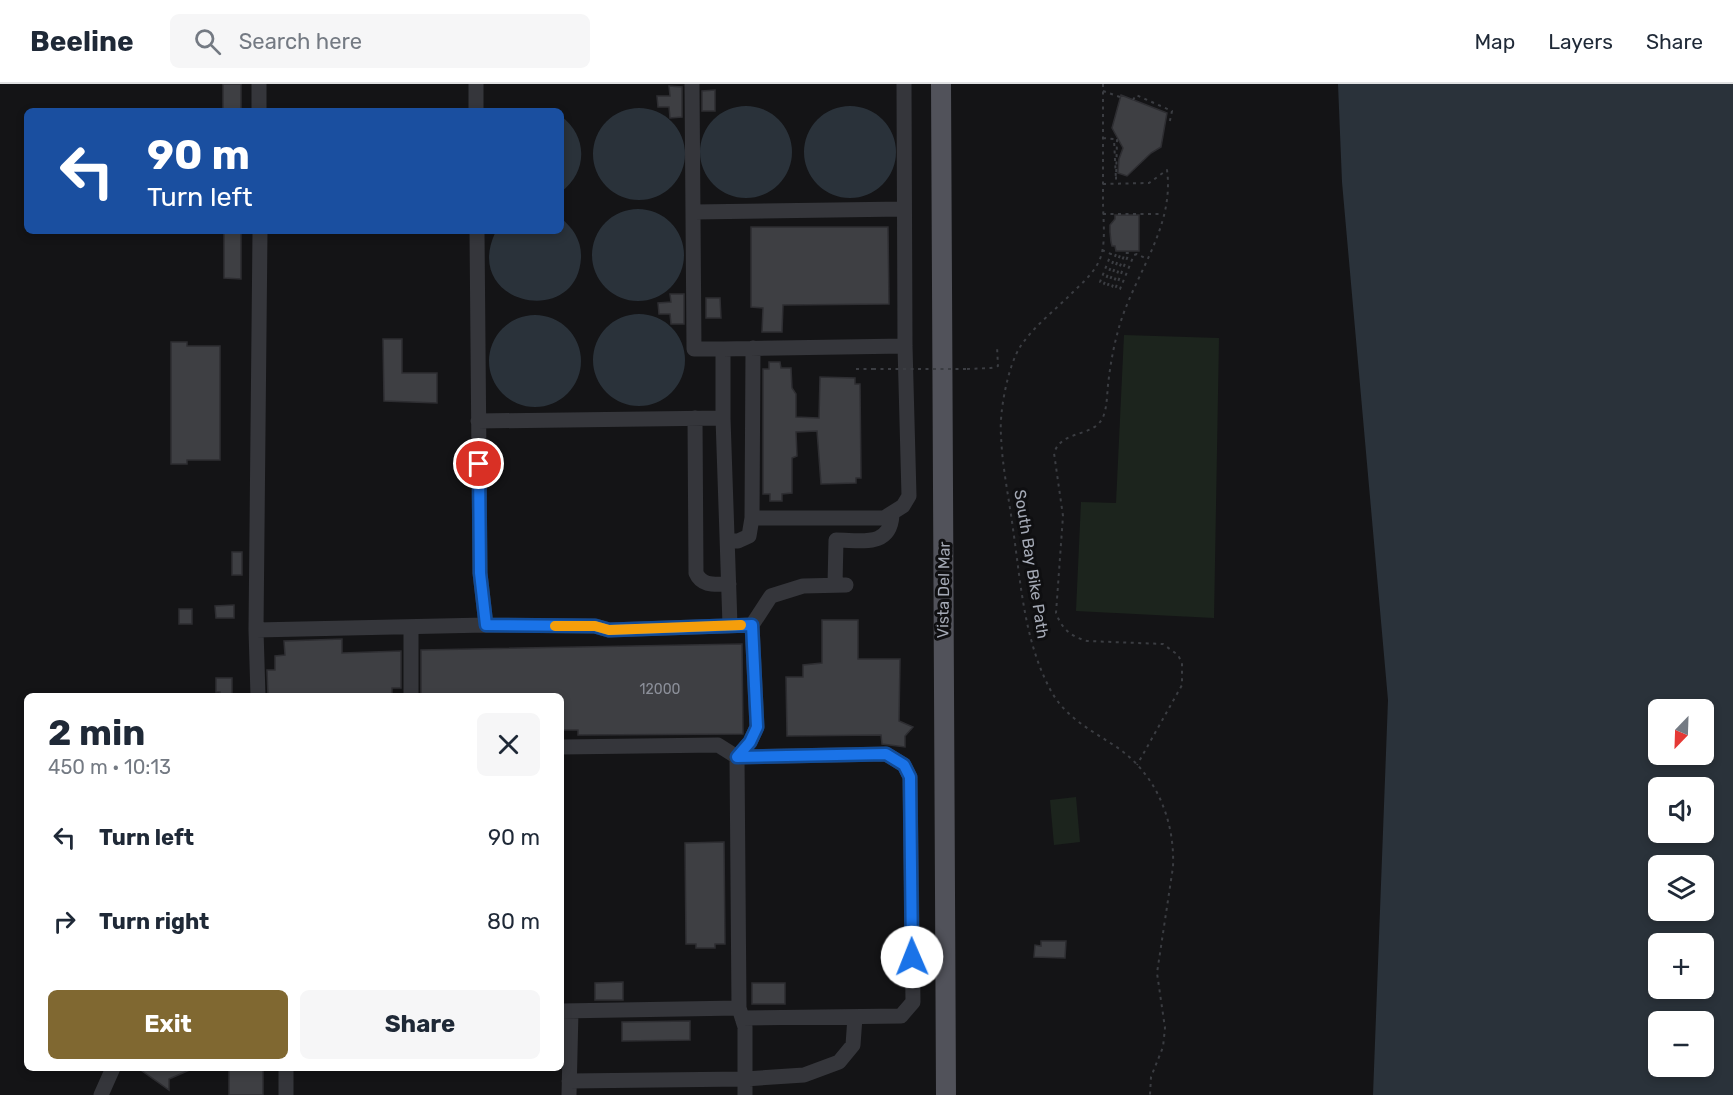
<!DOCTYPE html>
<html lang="en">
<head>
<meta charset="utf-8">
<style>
  :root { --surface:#fff; --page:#f6f6f7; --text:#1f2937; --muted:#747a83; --line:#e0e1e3; --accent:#806831 }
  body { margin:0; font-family:Rubik,sans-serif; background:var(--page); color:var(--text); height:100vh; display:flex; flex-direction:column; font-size:22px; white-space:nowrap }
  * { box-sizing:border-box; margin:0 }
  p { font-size:20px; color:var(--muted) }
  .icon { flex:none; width:33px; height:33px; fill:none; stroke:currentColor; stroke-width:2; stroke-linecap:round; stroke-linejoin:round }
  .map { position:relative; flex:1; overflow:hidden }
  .side { position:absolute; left:24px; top:609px; width:540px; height:378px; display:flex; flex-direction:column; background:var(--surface); border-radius:9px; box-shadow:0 3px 9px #0003 }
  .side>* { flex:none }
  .top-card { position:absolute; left:24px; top:24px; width:540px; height:126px; border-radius:9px; box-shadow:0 3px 9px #0003; background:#1a4fa0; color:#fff; overflow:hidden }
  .needle { width:39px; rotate:203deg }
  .fabs { position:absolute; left:1648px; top:615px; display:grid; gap:12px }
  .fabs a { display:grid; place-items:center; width:66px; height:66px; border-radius:9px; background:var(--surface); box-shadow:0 3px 9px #0003; font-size:30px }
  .pin { position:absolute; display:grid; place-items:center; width:51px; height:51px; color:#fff; margin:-26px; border:3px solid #fff; border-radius:50%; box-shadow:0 2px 6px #0007 }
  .me { position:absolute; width:66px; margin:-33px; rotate:359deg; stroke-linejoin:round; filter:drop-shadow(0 0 4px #0008) }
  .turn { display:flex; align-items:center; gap:21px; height:126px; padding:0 24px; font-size:27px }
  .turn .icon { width:78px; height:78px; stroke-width:2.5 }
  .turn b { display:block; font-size:42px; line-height:51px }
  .round { display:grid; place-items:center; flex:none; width:63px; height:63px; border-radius:9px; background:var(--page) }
  .overview { display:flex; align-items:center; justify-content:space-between; height:102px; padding:0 24px }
  h1 { font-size:36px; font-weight:700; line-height:45px }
  .button { display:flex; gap:12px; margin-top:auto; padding:12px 24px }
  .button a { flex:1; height:69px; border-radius:9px; background:var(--accent); color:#fff; font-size:24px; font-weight:700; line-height:69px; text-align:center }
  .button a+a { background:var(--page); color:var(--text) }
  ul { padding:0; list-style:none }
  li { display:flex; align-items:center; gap:18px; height:84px; padding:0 24px }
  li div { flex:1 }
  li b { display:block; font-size:22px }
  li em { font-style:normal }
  header { display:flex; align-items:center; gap:36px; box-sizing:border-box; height:84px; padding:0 30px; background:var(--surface); border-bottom:2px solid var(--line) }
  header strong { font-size:28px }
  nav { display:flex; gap:33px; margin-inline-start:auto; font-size:21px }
  .search { width:420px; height:54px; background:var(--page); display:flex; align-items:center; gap:15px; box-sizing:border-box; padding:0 21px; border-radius:9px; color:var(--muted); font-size:22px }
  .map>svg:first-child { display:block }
</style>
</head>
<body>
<header>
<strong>Beeline</strong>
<div class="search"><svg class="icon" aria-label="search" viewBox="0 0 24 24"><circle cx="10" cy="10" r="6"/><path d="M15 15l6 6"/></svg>Search here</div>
<nav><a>Map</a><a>Layers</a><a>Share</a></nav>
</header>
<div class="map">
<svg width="1733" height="1011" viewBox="0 0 1733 1011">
  <rect width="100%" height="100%" fill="#141416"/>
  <path fill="#1c241d" d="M1124,251L1219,254L1214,534L1076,527L1081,418L1116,419Z
    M1076,713L1080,758L1054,761L1050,716Z"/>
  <path fill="#2a323a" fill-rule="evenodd" d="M1338,0H1733V1011H1373L1388,616L1342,98ZM1659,626H1704V670H1659ZM1659,704H1704V748H1659ZM1659,782H1704V826H1659ZM1659,860H1704V904H1659ZM1659,938H1704V982H1659Z
    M700 68a46 46 0 1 1 92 0a46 46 0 1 1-92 0Z
    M804 68a46 46 0 1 1 92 0a46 46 0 1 1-92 0Z
    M593 70a46 46 0 1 1 92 0a46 46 0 1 1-92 0Z
    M561,32C588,52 588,88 561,108Z
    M592 171a46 46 0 1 1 92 0a46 46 0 1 1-92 0Z
    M561,134C573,144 582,157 581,174C577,245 462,221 495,149L561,147Z
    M593 276a46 46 0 1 1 92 0a46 46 0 1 1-92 0Z
    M489 277a46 46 0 1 1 92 0a46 46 0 1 1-92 0Z"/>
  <path fill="#3e3f43" stroke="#2e2e32" stroke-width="1.5" d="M223,0H241V27H223Z
    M669,2L682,3V33L670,34L669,23H658L657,12H670Z
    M715,6V27H702V7Z
    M1121,11L1167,29L1161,63L1151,69L1127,92L1118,89L1119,75L1123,64L1112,44Z
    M1115,131H1139V167H1116L1115,162H1112L1111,158L1110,148V141L1115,135Z
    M751,143H888L889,220L783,221L782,248H762L763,224L751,223Z
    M224,147H241V195L224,194Z
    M670,210H684V240H671L670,230H659L658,219L671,218Z
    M706,214H720L721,234H706Z
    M383,255H402V289H437V319L384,317Z
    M171,258H187V262H220V376H187V380H171Z
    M769,278H780L781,284H791L792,304L796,310V333L819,334L820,293L855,294V300H860L861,394H856V399L821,400L817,347L796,348L797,372L792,374V409L782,410V417H770V410H763V285H769Z
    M232,468H242V491H232Z
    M234,521V534H216L215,522Z
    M179,525H192V540H179Z
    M822,536H858V575H900L899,637L913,643L905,652V663L882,660L881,651L787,652L786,593H803V581L822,579Z
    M342,555V569L401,567V604H392V612H268L267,586H275V572L285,571L284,557Z
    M742,560L743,650L578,651V646H561V612H421V566Z
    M216,594H232V612H220V608H216Z
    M724,758L725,860H715V864H696V860H686L685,759Z
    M1041,857H1066L1065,874L1034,873L1035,861L1041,862Z
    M623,898V916H595V899Z
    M752,899H785V920H752Z
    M690,937V956L622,957V938Z
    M138,984H194L169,995V1006Z
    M229,984H263V1011H229Z"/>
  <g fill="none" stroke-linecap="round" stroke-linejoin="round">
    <path stroke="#3b3d42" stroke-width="2" stroke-dasharray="3 4.5" stroke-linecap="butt" d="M1103,0C1103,39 1103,79 1103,118C1103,134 1106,156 1101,172C1096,188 1082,199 1070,211C1054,227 1033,243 1020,263C1008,282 999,328 1001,351C1002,382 1009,414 1013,445C1021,500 1024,557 1051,607C1066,634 1091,646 1115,662C1156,689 1175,736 1173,783L1157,889L1165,944L1163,963L1151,993L1150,1011
      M1103,7L1120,13
      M1133,16L1136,11L1172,27L1169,41
      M1103,54L1114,55L1116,96L1117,56L1119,57
      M1103,100L1149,99L1167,86C1175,145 1132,193 1118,247C1113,265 1110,283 1108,301C1107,311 1107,324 1103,333C1094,354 1062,345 1054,369L1063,432L1056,529C1062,545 1070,552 1087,557L1163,560L1178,571L1182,579V601L1137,681
      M1103,130H1163
      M1102,166L1111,170L1100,198L1102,201L1104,200L1116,170L1120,171L1108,201L1110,204L1112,203L1125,169H1129L1116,203L1118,206L1120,205L1134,171L1137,170L1147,175
      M856,285H873
      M967,285L991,284L998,282L997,262"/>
    <path stroke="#35363b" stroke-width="15" d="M259,0V27
      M476,0V27
      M692,0L694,265H723
      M694,128L904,125
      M477,147L480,489L486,541
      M695,334L696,489C702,503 716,500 729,500
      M478,337L723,334
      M752,434L753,264
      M728,457H738L749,452L752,434H884L903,422L909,412L905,262L904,0
      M835,501L836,456C861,456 890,464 892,431
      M730,541L723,334V265L905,262
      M411,543V612
      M256,546L486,541L595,542L609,546L752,541
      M258,612L256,546L260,147
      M561,663L718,661L737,673L886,670L904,681L910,693L913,918L901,932L742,934
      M561,927L739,924
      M286,984V1011
      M569,997L745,995L804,991L839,978L853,961L855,933
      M101,1011L113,984
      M569,1011L571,927
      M745,1011V943L739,924L737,673L750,658L757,643L752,541L771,512L803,502L846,501"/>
    <path stroke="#51525a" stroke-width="20" d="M941,0L946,1011"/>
    <path stroke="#3b3d42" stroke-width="2" stroke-dasharray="3 4.5" stroke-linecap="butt" d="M873,285H967"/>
  </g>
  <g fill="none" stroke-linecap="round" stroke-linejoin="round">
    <defs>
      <path id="route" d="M479,380L480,489L486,541L595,542L609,546L752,541L757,643L750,658L737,673L886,670L904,681L910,693L912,873"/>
    </defs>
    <use href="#route" stroke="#114b97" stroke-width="15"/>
    <use href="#route" stroke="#1a73e8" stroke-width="10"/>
    <path stroke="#f59e0b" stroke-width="10" d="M555,542H595L609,546L741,541"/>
  </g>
  <g text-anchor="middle" stroke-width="6" stroke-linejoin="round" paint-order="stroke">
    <g font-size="14" fill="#8b8f99">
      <text x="660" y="610">12000</text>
    </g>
    <g font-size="16" fill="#a5aab6" stroke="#0f0f11">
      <text transform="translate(1032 480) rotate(81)" y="6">South Bay Bike Path</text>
      <text transform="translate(943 506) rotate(-89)" y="6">Vista Del Mar</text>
    </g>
  </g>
</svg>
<div class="fabs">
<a><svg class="needle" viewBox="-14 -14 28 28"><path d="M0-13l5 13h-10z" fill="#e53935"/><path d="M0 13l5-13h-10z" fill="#747a83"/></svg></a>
<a><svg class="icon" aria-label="sound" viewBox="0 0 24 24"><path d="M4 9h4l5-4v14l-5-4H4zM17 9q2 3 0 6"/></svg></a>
<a><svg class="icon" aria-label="layers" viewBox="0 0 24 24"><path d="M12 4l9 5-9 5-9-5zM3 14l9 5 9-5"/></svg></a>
<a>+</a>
<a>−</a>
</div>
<div class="pin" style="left:479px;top:380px;background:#d93025"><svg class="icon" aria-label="arrive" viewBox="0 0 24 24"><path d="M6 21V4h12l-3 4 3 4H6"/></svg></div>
<svg class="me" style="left:912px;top:873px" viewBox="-20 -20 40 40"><circle r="19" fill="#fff"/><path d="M0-13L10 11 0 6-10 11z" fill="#1a73e8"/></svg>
<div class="top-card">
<div class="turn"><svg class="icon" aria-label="left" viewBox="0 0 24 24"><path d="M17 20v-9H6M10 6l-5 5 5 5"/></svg><div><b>90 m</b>Turn left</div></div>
</div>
<section class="side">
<div class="overview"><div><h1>2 min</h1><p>450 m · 10:13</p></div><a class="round"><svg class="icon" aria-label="close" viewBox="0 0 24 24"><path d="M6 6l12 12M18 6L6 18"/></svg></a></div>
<ul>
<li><svg class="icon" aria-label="left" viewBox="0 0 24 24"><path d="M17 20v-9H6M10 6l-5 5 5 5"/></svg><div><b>Turn left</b></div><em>90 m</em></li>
<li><svg class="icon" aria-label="right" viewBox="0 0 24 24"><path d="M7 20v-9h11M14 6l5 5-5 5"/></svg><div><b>Turn right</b></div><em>80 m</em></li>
</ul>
<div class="button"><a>Exit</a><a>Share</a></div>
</section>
</div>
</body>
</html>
